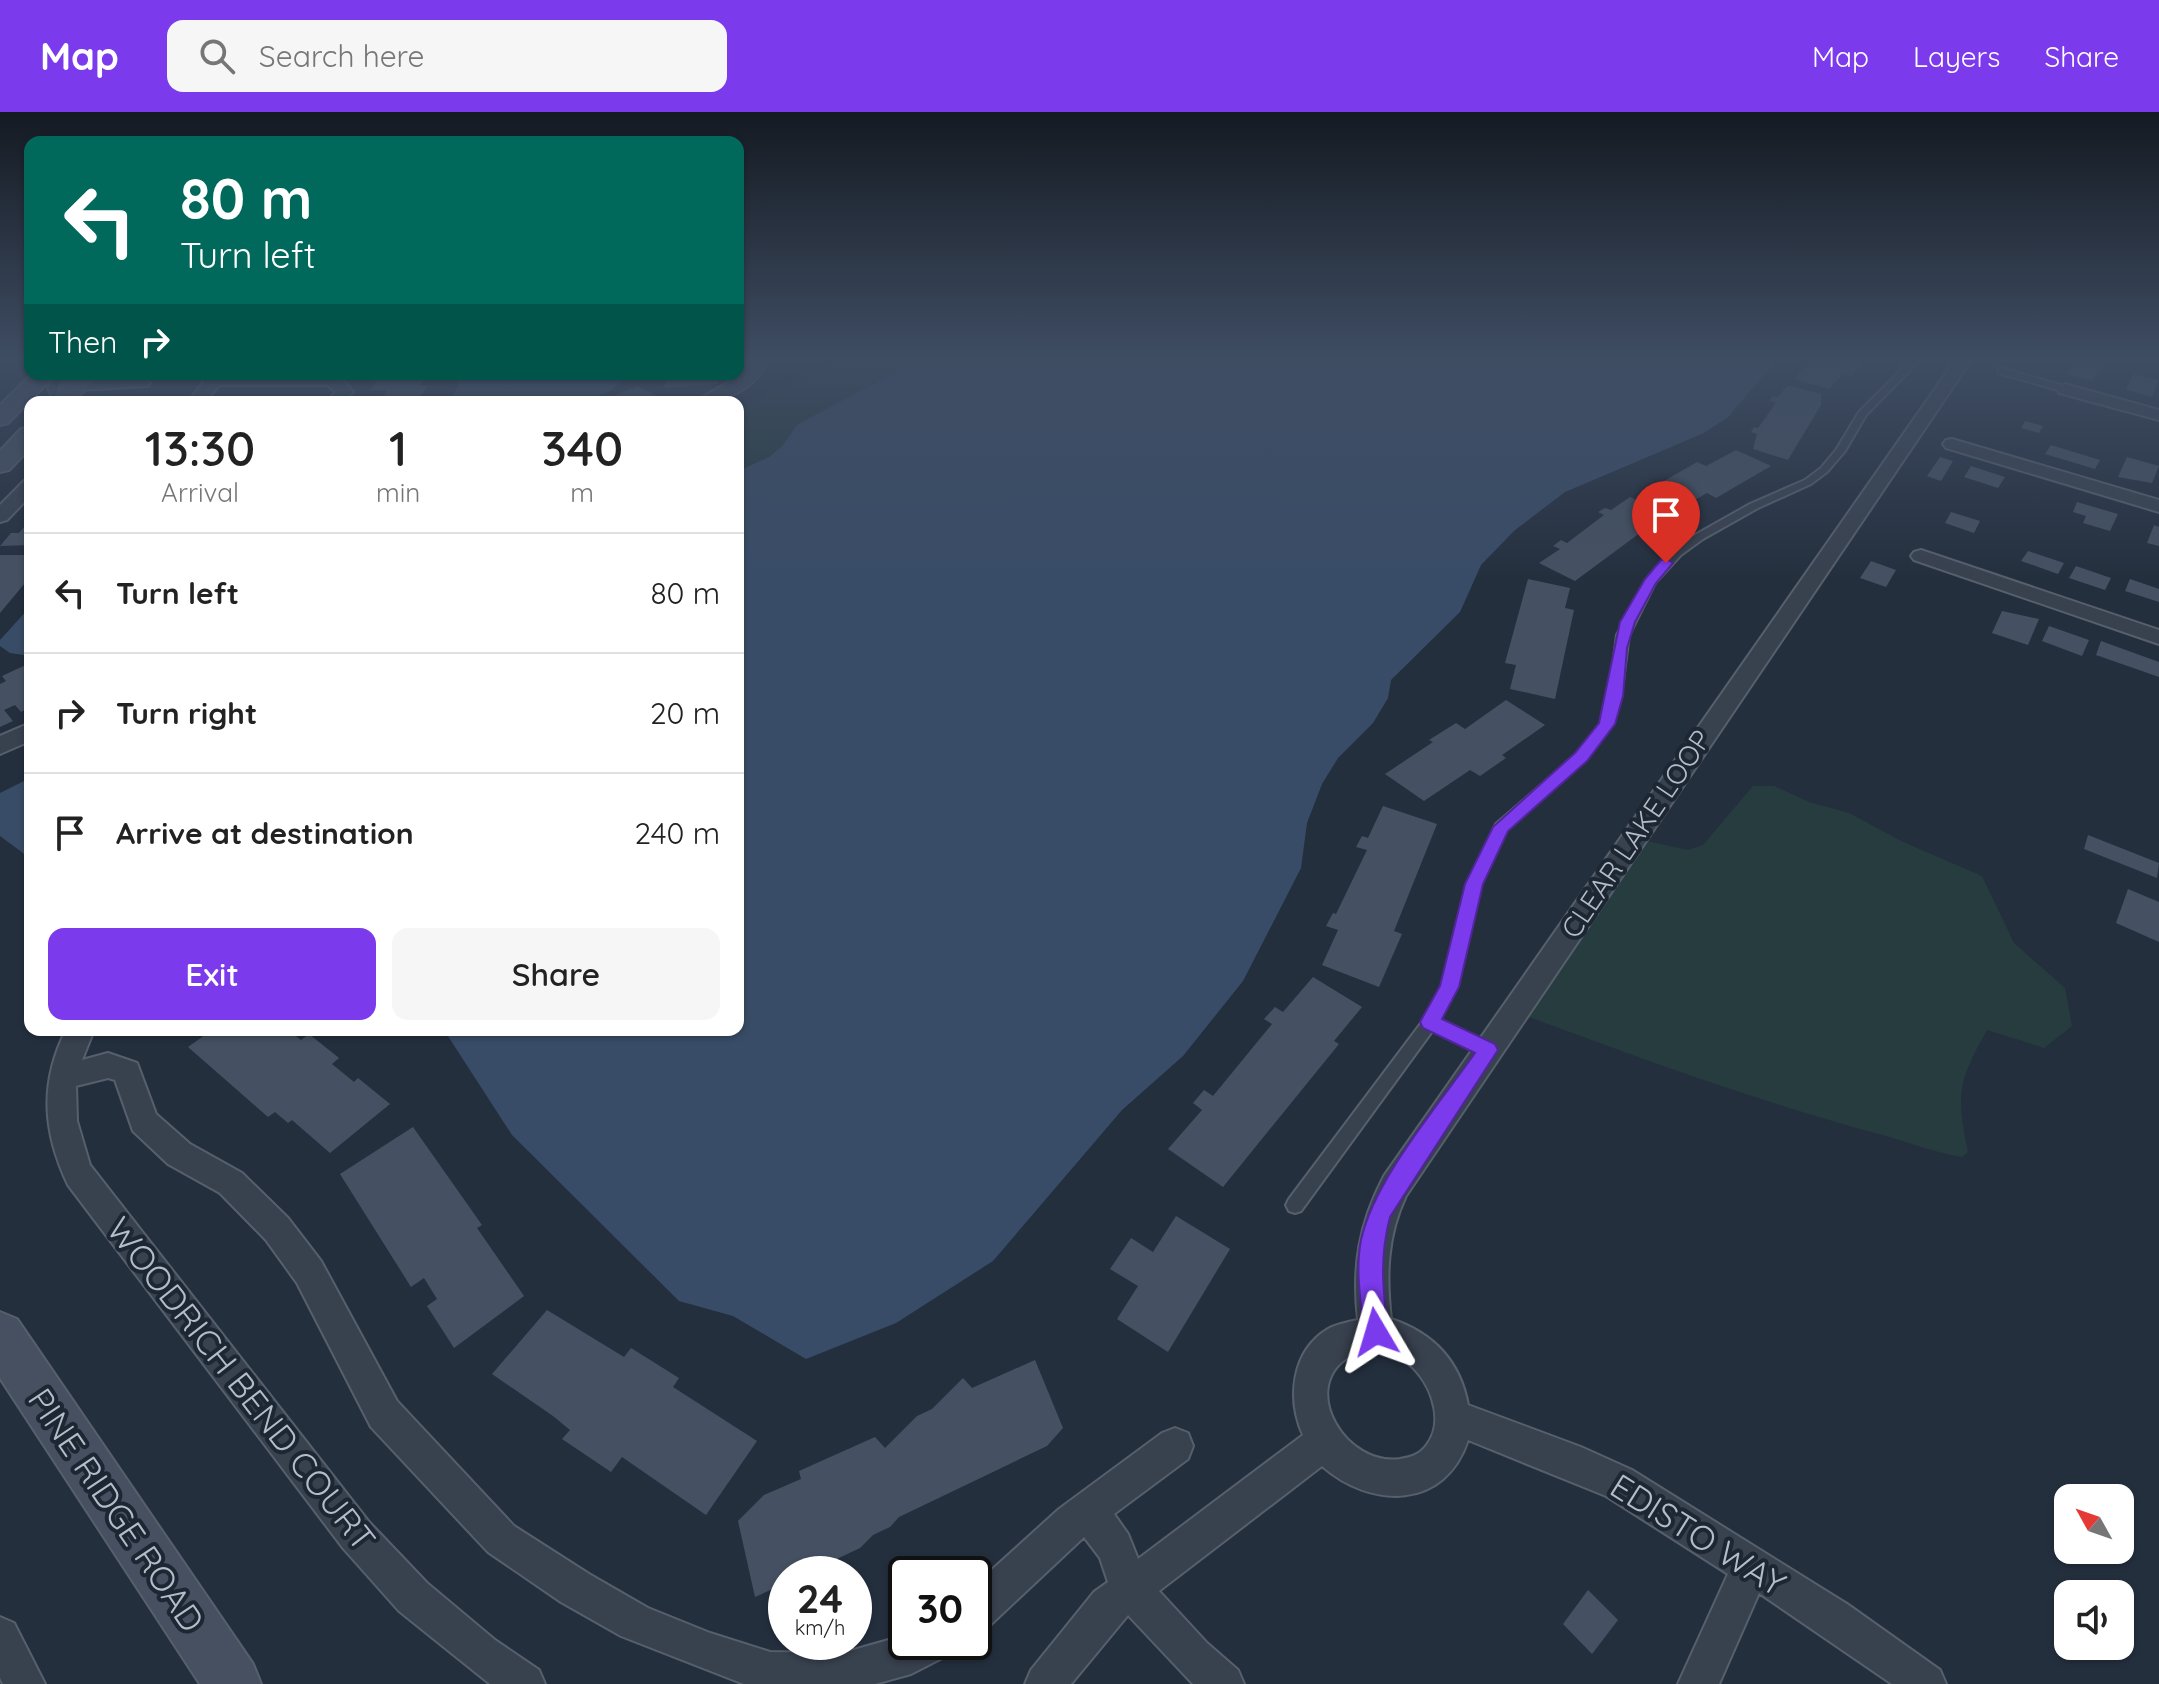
<!DOCTYPE html>
<html lang="en">
<head>
<meta charset="utf-8">
<style>
  :root { --surface:#fff; --page:#f6f6f6; --text:#222; --muted:#767676; --line:#e0e0e0; --accent:#7c3aed }
  body { margin:0; font-family:Quicksand,sans-serif; background:var(--page); color:var(--text); height:100vh; display:flex; flex-direction:column; font-size:30px; white-space:nowrap }
  * { box-sizing:border-box; margin:0 }
  p { font-size:26px; color:var(--muted) }
  .icon { flex:none; width:44px; height:44px; fill:none; stroke:currentColor; stroke-width:2; stroke-linecap:round; stroke-linejoin:round }
  .map { position:relative; flex:1; overflow:hidden }
  .side { position:absolute; left:24px; top:284px; width:720px; height:640px; display:flex; flex-direction:column; background:var(--surface); border-radius:16px; box-shadow:0 2px 6px #0004 }
  .side>* { flex:none }
  .banner { position:absolute; left:24px; top:24px; width:720px; height:244px; border-radius:16px; box-shadow:0 2px 6px #0004; background:#00695c; color:#fff; overflow:hidden }
  .needle { width:52px; rotate:310deg }
  .controls { position:absolute; left:2054px; top:1372px; display:grid; gap:16px }
  .controls a { display:grid; place-items:center; width:80px; height:80px; border-radius:16px; background:var(--surface); box-shadow:0 2px 6px #0004; font-size:40px }
  .speed { position:absolute; left:768px; top:1444px; display:flex; gap:16px; font-size:40px; font-weight:700; text-align:center }
  .speed>* { display:grid; place-content:center; width:104px; height:104px; border-radius:50%; background:var(--surface); box-shadow:0 2px 6px #0004; line-height:1 }
  .speed small { font-size:20px; font-weight:400 }
  .speed .limit { border:4px solid #111; border-radius:12px; background:#fff; color:#111 }
  .pin { position:absolute; display:grid; place-items:center; width:68px; height:68px; color:#fff; margin:-82px -34px; border-radius:50% 50% 50% 0; rotate:-45deg; box-shadow:0 0 8px #0007 }
  .pin .icon { rotate:45deg }
  .me { position:absolute; width:88px; margin:-44px; rotate:353deg; stroke-linejoin:round; filter:drop-shadow(0 0 6px #0008) }
  .turn { display:flex; align-items:center; gap:28px; height:168px; padding:0 24px; font-size:36px }
  .turn .icon { width:104px; height:104px; stroke-width:2.5 }
  .turn b { display:block; font-size:56px; line-height:68px }
  .then { display:flex; align-items:center; height:76px; padding:0 24px; background:#0003; gap:16px; font-size:30px }
  .eta { display:flex; justify-content:space-evenly; align-items:center; height:136px; text-align:center }
  .eta b { font-size:48px; font-weight:600; line-height:56px }
  .cta { display:flex; gap:16px; margin-top:auto; padding:16px 24px }
  .cta a { flex:1; height:92px; border-radius:16px; background:var(--accent); color:#fff; font-size:32px; font-weight:600; line-height:92px; text-align:center }
  .cta a+a { background:var(--page); color:var(--text) }
  ul { padding:0; list-style:none }
  li { display:flex; align-items:center; gap:24px; height:120px; padding:0 24px; border-top:2px solid var(--line) }
  li div { flex:1 }
  li b { display:block; font-size:30px }
  li em { font-style:normal }
  header { display:flex; align-items:center; gap:48px; box-sizing:border-box; height:112px; padding:0 40px; background:var(--accent); color:#fff }
  header strong { font-size:38px }
  nav { display:flex; gap:44px; margin-inline-start:auto; font-size:28px }
  .search { width:560px; height:72px; background:var(--page); display:flex; align-items:center; gap:20px; box-sizing:border-box; padding:0 28px; border-radius:16px; color:var(--muted); font-size:30px }
  .map>svg:first-child { display:block }
</style>
</head>
<body>
<header>
<strong>Map</strong>
<div class="search"><svg class="icon" aria-label="search" viewBox="0 0 24 24"><circle cx="10" cy="10" r="6"/><path d="M15 15l6 6"/></svg>Search here</div>
<nav><a>Map</a><a>Layers</a><a>Share</a></nav>
</header>
<div class="map">
<svg width="2159" height="1572" viewBox="0 0 2159 1572">
  <rect width="100%" height="100%" fill="#242f3e"/>
  <path fill="#263c3f" d="M838,247H921L798,312L782,334L769,345L738,359V296Z
    M1753,674H1774L1809,690L1849,701L1901,729L1982,764L2014,831L2065,876L2072,914L2044,936L1987,918C1958,970 1956,982 1968,1040L1962,1045C1933,1040 1908,1030 1879,1022C1760,990 1645,948 1529,905L1643,728L1688,738L1703,733Z"/>
  <path fill="#394c67" d="M921,247H1778L1728,305L1704,321L1565,380L1515,418L1481,453L1460,500L1391,568L1388,586L1373,611L1338,646L1322,672L1307,711L1301,756L1243,869L1183,944L1122,998L993,1149L896,1211L806,1247L733,1204L679,1189L512,1023L444,918H738V359L769,345L782,334L798,312Z
    M460,262H630L609,280L580,290H446L458,276Z
    M30,495V544L10,541L0,534V528Z
    M30,666V751L23,741L0,724V681Z"/>
  <path fill="#455162" d="M1812,247H1861L1858,250L1862,251L1851,265L1843,262L1829,277L1794,267Z
    M2077,247L2103,254L2092,269L2066,262Z
    M377,262H429L420,274H428L416,290H360L363,287H381L387,278H370L377,269H372Z
    M668,262L718,264V272L664,276Z
    M2133,262L2159,268L2152,285L2126,278Z
    M1788,273L1821,282V293L1788,348L1753,337L1757,322L1751,320L1754,315L1758,316L1776,291L1770,289L1773,284L1778,285Z
    M637,274L669,290H592L608,283L612,285Z
    M2025,309L2043,314L2039,321L2021,316Z
    M2051,333L2100,348L2095,357L2045,342Z
    M1736,338L1771,354L1716,386L1707,381L1679,397L1645,380L1697,350L1706,354Z
    M1940,345L1953,349L1941,369L1927,364Z
    M2127,345L2159,354L2152,371L2118,365Z
    M1971,354L2005,365L1998,376L1964,365Z
    M1630,385L1667,401L1575,469L1539,451L1560,437L1553,434L1561,428L1567,431L1604,403L1598,400L1605,396L1611,398Z
    M2077,390L2118,402L2110,419L2083,411L2086,404L2073,400Z
    M1951,400L1980,409L1974,421L1945,411Z
    M30,408V433L0,434L11,421H19Z
    M2154,413L2159,415V434L2147,431Z
    M2028,439L2064,451L2058,462L2021,449Z
    M0,443H30V465L0,501Z
    M1871,449L1896,458L1886,475L1860,466Z
    M2076,454L2111,466L2105,478L2069,466Z
    M1528,467L1570,476L1565,496L1574,498L1555,587L1510,577L1516,553L1505,551Z
    M2130,467L2159,477V490L2125,479Z
    M2002,499L2039,507L2028,533L1992,521Z
    M2049,514L2089,528L2082,544L2042,529Z
    M2101,529L2159,550V565L2096,543Z
    M30,551V595L21,600L15,593L4,598L13,609L0,615V572L6,569L2,564Z
    M1506,588L1545,613L1502,643L1506,646L1480,664L1470,658L1424,689L1385,662L1433,630L1429,628L1456,611L1465,617Z
    M1383,694L1437,712L1394,819L1402,822L1379,875L1322,853L1338,818L1326,814L1333,801L1336,802L1367,738L1356,735L1362,724L1368,726Z
    M2088,723L2159,751L2157,766L2084,737Z
    M2128,777L2159,790V830L2116,811Z
    M1313,865L1362,895L1334,929L1339,932L1223,1075L1168,1037L1202,998L1193,991L1204,978L1213,984L1272,912L1264,907L1275,895L1283,900Z
    M212,918H288L301,928L309,922L339,946L332,952L354,970L358,966L390,992L330,1041L292,1008L288,1011L275,1000L268,1005L188,935Z
    M413,1015L482,1113L477,1116L524,1184L454,1236L427,1194L437,1187L424,1166L411,1175L340,1062Z
    M1176,1104L1230,1137L1168,1240L1117,1207L1138,1174L1110,1157L1131,1126L1153,1140Z
    M547,1198L624,1245L631,1236L679,1266L673,1275L757,1329L706,1403L622,1345L611,1360L562,1327L570,1318L553,1304L492,1262Z
    M1035,1248L1063,1316L1047,1334L899,1405L890,1415L873,1423L860,1436L805,1462H786V1471L755,1485L738,1409L764,1383L801,1367L799,1359L875,1325L885,1336L917,1304L932,1297L963,1266L972,1276Z
    M1588,1478L1618,1508L1592,1542L1563,1512Z"/>
  <g fill="none" stroke-linecap="round" stroke-linejoin="round">
    <defs>
      <path id="lane" d="M1912,247H1921L1866,303L1845,339L1827,360L1811,372L1758,396L1703,427L1681,443L1655,471L1629,523L1621,584L1613,612L1585,648L1506,718L1481,772L1456,875L1439,907L1493,933L1496,938L1493,943L1488,945L1483,943L1433,918L1301,1099L1295,1101L1289,1099L1286,1093L1289,1087L1425,906L1442,874L1467,772L1496,712L1577,642L1601,611L1609,584L1617,523L1646,468L1673,439L1695,423L1750,392L1805,368L1821,356L1836,338L1859,300Z
        M2001,256L2068,275L2069,277L2065,280L1998,261V257Z
        M58,262H67L57,276L59,281L67,285V289L52,285L48,276Z"/>
      <path id="street" d="M751,247H767C757,278 724,290 694,290L738,265Z
        M1956,247H1972L1406,1084C1387,1124 1386,1164 1391,1207C1433,1221 1460,1249 1468,1293L1581,1335L1632,1358L1847,1492L1940,1558L1946,1572H1892L1759,1481L1719,1572H1678L1728,1462L1606,1384L1468,1328C1445,1398 1371,1397 1322,1354L1159,1479L1207,1531L1238,1558L1244,1572H1193L1128,1503L1071,1572H1025L1031,1558L1094,1480L1108,1470L1100,1446L1084,1425L988,1515L974,1521V1474L1059,1397L1162,1321L1175,1316L1188,1321L1193,1334L1188,1347L1114,1402L1128,1422L1138,1447L1303,1323C1287,1288 1291,1239 1328,1217C1337,1212 1348,1210 1358,1208C1352,1154 1359,1112 1384,1064ZM1376,1237C1386,1240 1396,1242 1404,1248C1429,1265 1447,1308 1426,1334C1419,1343 1411,1345 1400,1347C1347,1355 1299,1278 1347,1246C1354,1241 1367,1239 1376,1237Z
        M205,262L329,263L343,268L353,280L344,290H326L336,280L327,273H219L205,290H188L203,271Z
        M142,266L150,271L148,274L78,278L70,273L78,268Z
        M2065,272L2159,298V308L2059,281L2057,277Z
        M1952,327L2159,388V400L1946,336L1943,332L1946,328Z
        M30,367V384L7,408L0,410V393L24,369Z
        M1921,438L2159,518V532L1914,448L1911,444L1914,440Z
        M30,611V629L0,642V624Z
        M66,918H94L82,948L108,941L137,951L156,1002L190,1032L242,1061L288,1106L321,1149L397,1289L514,1414L589,1462L648,1496L710,1521L770,1540L843,1541L906,1523V1530H952L946,1544L911,1562L875,1572H744L621,1524L561,1490L488,1440L371,1315L297,1171L266,1128L220,1081L168,1052L133,1019L115,968L108,966L76,974L77,1009L90,1053L369,1410L427,1471L495,1528L539,1558L545,1572H490L399,1499L343,1436L68,1073C43,1020 39,972 66,918Z
        M0,1505L14,1511L45,1572H3L0,1566Z"/>
      <path id="secondary" d="M32,262H56L8,311L0,313V293Z
        M75,262H99L74,290H49Z
        M30,315V336L9,358L0,360V339L21,317Z
        M0,1200L17,1207L253,1552L261,1572H200L0,1266Z"/>
    </defs>
    <use href="#lane" stroke="#565f6c" stroke-width="4"/>
    <use href="#street" stroke="#565f6c" stroke-width="4"/>
    <use href="#secondary" stroke="#565f6c" stroke-width="4"/>
    <use href="#lane" fill="#38414e" fill-rule="evenodd"/>
    <use href="#street" fill="#38414e" fill-rule="evenodd"/>
    <use href="#secondary" fill="#465061" fill-rule="evenodd"/>
  </g>
  <linearGradient id="sky" x2="0" y2="1"><stop stop-color="#141a22"/><stop offset="0.53" stop-color="#3f4d63"/><stop offset="1" stop-color="#3f4d63" stop-opacity="0"/></linearGradient>
  <rect width="2159" height="467" fill="url(#sky)"/>
  <path fill="#7c3aed" stroke="#51269a" stroke-width="2" d="M1666,447L1673,451L1656,471L1635,510L1627,536L1623,584L1615,612L1587,649L1508,719L1483,772L1459,875L1442,907L1495,932L1498,938L1390,1105C1379,1147 1383,1177 1388,1220L1385,1228L1376,1232L1368,1228L1364,1220C1361,1189 1355,1159 1361,1128C1375,1066 1438,994 1475,941L1423,916L1420,910L1440,874L1465,772L1493,715L1575,641L1599,611L1620,510L1645,467L1661,448Z"/>
  <g text-anchor="middle" stroke-width="8" stroke-linejoin="round" paint-order="stroke">
    <g font-size="28" fill="#b4bcc9" stroke="#1d2633">
      <text transform="translate(1636 722) rotate(-56)" y="10">CLEAR LAKE LOOP</text>
    </g>
    <g font-size="34" fill="#b4bcc9" stroke="#1d2633">
      <text transform="translate(241 1272) rotate(52)" y="12">WOODRICH BEND COURT</text>
      <text transform="translate(116 1398) rotate(56)" y="12">PINE RIDGE ROAD</text>
      <text transform="translate(1698 1423) rotate(32)" y="12">EDISTO WAY</text>
    </g>
  </g>
</svg>
<div class="controls">
<a><svg class="needle" viewBox="-14 -14 28 28"><path d="M0-13l5 13h-10z" fill="#e53935"/><path d="M0 13l5-13h-10z" fill="#767676"/></svg></a>
<a><svg class="icon" aria-label="sound" viewBox="0 0 24 24"><path d="M4 9h4l5-4v14l-5-4H4zM17 9q2 3 0 6"/></svg></a>
</div>
<div class="speed"><div>24<small>km/h</small></div><div class="limit">30</div></div>
<div class="pin" style="left:1666px;top:451px;background:#d93025"><svg class="icon" aria-label="arrive" viewBox="0 0 24 24"><path d="M6 21V4h12l-3 4 3 4H6"/></svg></div>
<svg class="me" style="left:1376px;top:1220px" viewBox="-20 -20 40 40"><path d="M0-17L14 15 0 8-14 15z" fill="#7c3aed" stroke="#fff" stroke-width="4"/></svg>
<div class="banner">
<div class="turn"><svg class="icon" aria-label="left" viewBox="0 0 24 24"><path d="M17 20v-9H6M10 6l-5 5 5 5"/></svg><div><b>80 m</b>Turn left</div></div>
<div class="then">Then<svg class="icon" aria-label="right" viewBox="0 0 24 24"><path d="M7 20v-9h11M14 6l5 5-5 5"/></svg></div>
</div>
<section class="side">
<div class="eta">
<div><b>13:30</b><p>Arrival</p></div>
<div><b>1</b><p>min</p></div>
<div><b>340</b><p>m</p></div>
</div>
<ul>
<li><svg class="icon" aria-label="left" viewBox="0 0 24 24"><path d="M17 20v-9H6M10 6l-5 5 5 5"/></svg><div><b>Turn left</b></div><em>80 m</em></li>
<li><svg class="icon" aria-label="right" viewBox="0 0 24 24"><path d="M7 20v-9h11M14 6l5 5-5 5"/></svg><div><b>Turn right</b></div><em>20 m</em></li>
<li><svg class="icon" aria-label="arrive" viewBox="0 0 24 24"><path d="M6 21V4h12l-3 4 3 4H6"/></svg><div><b>Arrive at destination</b></div><em>240 m</em></li>
</ul>
<div class="cta"><a>Exit</a><a>Share</a></div>
</section>
</div>
</body>
</html>
